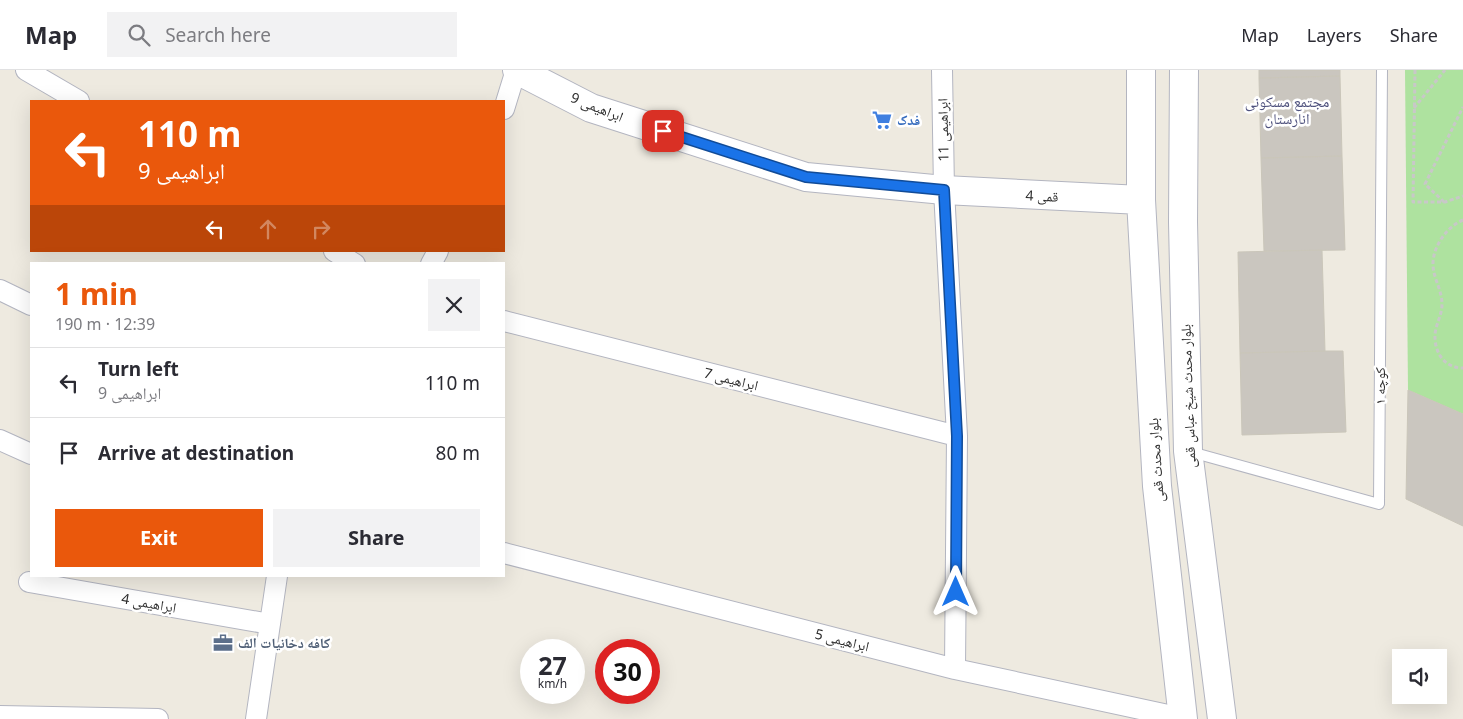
<!DOCTYPE html>
<html lang="en">
<head>
<meta charset="utf-8">
<style>
  :root { --surface:#fff; --page:#f2f2f3; --text:#2b2b33; --muted:#7c7c81; --line:#e1e1e2; --accent:#ea580c }
  body { margin:0; font-family:"Noto Sans","Noto Naskh Arabic",sans-serif; background:var(--page); color:var(--text); height:100vh; display:flex; flex-direction:column; font-size:19px; white-space:nowrap }
  * { box-sizing:border-box; margin:0 }
  p { font-size:16px; color:var(--muted) }
  .icon { flex:none; width:28px; height:28px; fill:none; stroke:currentColor; stroke-width:2; stroke-linecap:round; stroke-linejoin:round }
  .map { position:relative; flex:1; overflow:hidden }
  .drawer { position:absolute; left:30px; top:192px; width:475px; height:315px; display:flex; flex-direction:column; background:var(--surface); border-radius:0px; box-shadow:0 5px 20px #0002 }
  .drawer>* { flex:none }
  .banner { position:absolute; left:30px; top:30px; width:475px; height:152px; border-radius:0px; box-shadow:0 5px 20px #0002; background:#ea580c; color:#fff; overflow:hidden }
  .buttons { position:absolute; left:1392px; top:579px; display:grid; gap:10px }
  .buttons a { display:grid; place-items:center; width:55px; height:55px; border-radius:0px; background:var(--surface); box-shadow:0 5px 20px #0002; font-size:25px }
  .speed { position:absolute; left:520px; top:569px; display:flex; gap:10px; font-size:25px; font-weight:700; text-align:center }
  .speed>* { display:grid; place-content:center; width:65px; height:65px; border-radius:50%; background:var(--surface); box-shadow:0 5px 20px #0002; line-height:1 }
  .speed small { font-size:12px; font-weight:400 }
  .speed .limit { border:8px solid #d22; background:#fff; color:#111 }
  .pin { position:absolute; display:grid; place-items:center; width:42px; height:42px; color:#fff; margin:-21px; border-radius:10px; box-shadow:0 2px 8px #0006 }
  .me { position:absolute; width:55px; margin:-28px; rotate:0deg; stroke-linejoin:round; filter:drop-shadow(0 0 4px #0008) }
  .turn { display:flex; align-items:center; gap:18px; height:105px; padding:0 25px; font-size:22px }
  .turn .icon { width:65px; height:65px; stroke-width:2.5 }
  .turn b { display:block; font-size:35px; line-height:42px }
  .lanes { display:flex; align-items:center; height:48px; padding:0 25px; background:#0003; justify-content:center; gap:25px; direction:ltr }
  .lanes .off { opacity:.35 }
  .round { display:grid; place-items:center; flex:none; width:52px; height:52px; border-radius:0px; background:var(--page) }
  .headline { display:flex; align-items:center; justify-content:space-between; height:85px; padding:0 25px }
  h1 { font-size:30px; font-weight:700; line-height:38px; color:var(--accent) }
  .primary-button { display:flex; gap:10px; margin-top:auto; padding:10px 25px }
  .primary-button a { flex:1; height:58px; border-radius:0px; background:var(--accent); color:#fff; font-size:20px; font-weight:700; line-height:58px; text-align:center }
  .primary-button a+a { background:var(--page); color:var(--text) }
  ul { padding:0; list-style:none }
  li { display:flex; align-items:center; gap:15px; height:70px; padding:0 25px; border-top:1px solid var(--line) }
  li div { flex:1 }
  li b { display:block; font-size:19px }
  li em { font-style:normal }
  header { display:flex; align-items:center; gap:30px; box-sizing:border-box; height:70px; padding:0 25px; background:var(--surface); border-bottom:1px solid var(--line) }
  header strong { font-size:24px }
  nav { display:flex; gap:28px; margin-inline-start:auto; font-size:18px }
  .search { width:350px; height:45px; background:var(--page); display:flex; align-items:center; gap:12px; box-sizing:border-box; padding:0 18px; border-radius:0px; color:var(--muted); font-size:19px }
  .map>svg:first-child { display:block }
</style>
</head>
<body>
<header>
<strong>Map</strong>
<div class="search"><svg class="icon" aria-label="search" viewBox="0 0 24 24"><circle cx="10" cy="10" r="6"/><path d="M15 15l6 6"/></svg>Search here</div>
<nav><a>Map</a><a>Layers</a><a>Share</a></nav>
</header>
<div class="map">
<svg width="1463" height="649" viewBox="0 0 1463 649">
  <rect width="100%" height="100%" fill="#eeeae0"/>
  <path fill="#aee29f" d="M1405,0H1463V344L1408,320Z"/>
  <path fill="#cac6bf" stroke="#cac6ba" d="M1259,0H1340V6L1259,8Z
    M1340,6L1342,86L1261,88L1259,8Z
    M1342,86L1345,180L1264,181L1261,88Z
    M1322,180L1325,281L1240,283L1238,182Z
    M1325,281H1343L1346,362L1242,365L1240,283Z
    M1408,320L1463,344V456L1406,429Z"/>
  <g fill="none" stroke-linecap="round" stroke-linejoin="round">
    <defs>
      <path id="service" d="M1191,382L1379,434L1382,0"/>
      <path id="minor" d="M26,0L79,31
        M942,0L944,120L957,366L955,599
        M504,39L516,0
        M334,181L355,194
        M431,194L438,181
        M0,220L31,235
        M504,251L957,366
        M0,370L31,384
        M504,483L955,599L1182,648
        M29,512L270,554
        M0,646L158,649
        M256,649L277,506"/>
      <path id="secondary" d="M517,0L591,38L806,107L944,120L1141,130
        M1141,0V130L1157,416L1183,649
        M1184,0L1183,152L1188,381L1222,649"/>
    </defs>
    <use href="#service" stroke="#b3b5c0" stroke-width="12"/>
    <use href="#minor" stroke="#b3b5c0" stroke-width="22"/>
    <use href="#secondary" stroke="#b3b5c0" stroke-width="30"/>
    <path stroke="#c8c8c8" stroke-width="3" stroke-dasharray="4 2.5" stroke-linecap="butt" d="M1415,0L1413,132H1445L1463,126
      M1414,38L1445,0
      M1444,132L1425,114L1463,37
      M1463,150C1446,157 1432,178 1433,196C1434,209 1442,221 1442,234C1442,245 1436,254 1435,264C1434,282 1444,298 1463,298"/>
    <use href="#service" stroke="#fff" stroke-width="10"/>
    <use href="#minor" stroke="#fff" stroke-width="20"/>
    <use href="#secondary" stroke="#fff" stroke-width="28"/>
  </g>
  <g fill="none" stroke-linecap="round" stroke-linejoin="round">
    <defs>
      <path id="route" d="M663,61L806,107L944,120L957,366L956,522"/>
    </defs>
    <use href="#route" stroke="#114b97" stroke-width="12"/>
    <use href="#route" stroke="#1a73e8" stroke-width="9"/>
  </g>
  <defs>
    <symbol id="supermarket-bare" viewBox="-9 -9 18 18"><path d="M-6-5.5h2.5l.6 2H6L4.5 2H-2.5L-4.4-4H-6ZM-1.5 3.2a1.3 1.3 0 1 0 .1 0ZM3 3.2a1.3 1.3 0 1 0 .1 0Z" fill="#3f7fe0" stroke="#fff" stroke-width="2.5" paint-order="stroke"/></symbol>
    <symbol id="office-bare" viewBox="-9 -9 18 18"><path d="M-6-3h4V-5.5h4V-3h4V5H-6ZM-1-4.5V-3h2v-1.5ZM-6 0V1H6V0Z" fill="#5c6f8a" stroke="#fff" stroke-width="2.5" paint-order="stroke"/></symbol>
  </defs>
  <g fill-rule="evenodd">
    <use href="#supermarket-bare" x="868" y="36" width="28" height="28"/>
    <use href="#office-bare" x="209" y="559" width="28" height="28"/>
  </g>
  <g text-anchor="middle" stroke-width="5" stroke-linejoin="round" paint-order="stroke">
    <g font-size="14" fill="#2d2d2d" stroke="#fff">
      <text transform="translate(597 37) rotate(22)" y="5">ابراهیمی 9</text>
      <text transform="translate(943 60) rotate(-91)" y="5">ابراهیمی 11</text>
      <text transform="translate(1042 126) rotate(3)" y="5">قمی 4</text>
      <text transform="translate(731 309) rotate(14)" y="5">ابراهیمی 7</text>
      <text transform="translate(1380 316) rotate(-90)" y="5">کوچه ۱</text>
      <text transform="translate(1188 326) rotate(-92)" y="5">بلوار محدث شیخ عباس قمی</text>
      <text transform="translate(1156 390) rotate(-94)" y="5">بلوار محدث قمی</text>
      <text transform="translate(149 533) rotate(10)" y="5">ابراهیمی 4</text>
      <text transform="translate(842 570) rotate(14)" y="5">ابراهیمی 5</text>
    </g>
    <g font-size="14" font-weight="bold" fill="#366cbe" stroke="#fff" text-anchor="start">
      <text x="897" y="55">فدک</text>
    </g>
    <g font-size="14" font-weight="bold" fill="#4e5e75" stroke="#fff" text-anchor="start">
      <text x="238" y="578">کافه دخانیات الف</text>
    </g>
    <g font-size="15" fill="#4e517d" stroke="#fff">
      <text x="1287" y="37">مجتمع مسکونی<tspan x="1287" dy="17">انارستان</tspan></text>
    </g>
  </g>
</svg>
<div class="buttons">
<a><svg class="icon" aria-label="sound" viewBox="0 0 24 24"><path d="M4 9h4l5-4v14l-5-4H4zM17 9q2 3 0 6"/></svg></a>
</div>
<div class="speed"><div>27<small>km/h</small></div><div class="limit">30</div></div>
<div class="pin" style="left:663px;top:61px;background:#d93025"><svg class="icon" aria-label="arrive" viewBox="0 0 24 24"><path d="M6 21V4h12l-3 4 3 4H6"/></svg></div>
<svg class="me" style="left:956px;top:522px" viewBox="-20 -20 40 40"><path d="M0-17L14 15 0 8-14 15z" fill="#1a73e8" stroke="#fff" stroke-width="4"/></svg>
<div class="banner">
<div class="turn"><svg class="icon" aria-label="left" viewBox="0 0 24 24"><path d="M17 20v-9H6M10 6l-5 5 5 5"/></svg><div><b>110 m</b>ابراهیمی 9</div></div>
<div class="lanes"><svg class="icon" aria-label="left" viewBox="0 0 24 24"><path d="M17 20v-9H6M10 6l-5 5 5 5"/></svg><svg class="icon off" aria-label="ahead" viewBox="0 0 24 24"><path d="M12 20V5M6 11l6-6 6 6"/></svg><svg class="icon off" aria-label="right" viewBox="0 0 24 24"><path d="M7 20v-9h11M14 6l5 5-5 5"/></svg></div>
</div>
<section class="drawer">
<div class="headline"><div><h1>1 min</h1><p>190 m · 12:39</p></div><a class="round"><svg class="icon" aria-label="close" viewBox="0 0 24 24"><path d="M6 6l12 12M18 6L6 18"/></svg></a></div>
<ul>
<li><svg class="icon" aria-label="left" viewBox="0 0 24 24"><path d="M17 20v-9H6M10 6l-5 5 5 5"/></svg><div><b>Turn left</b><p>ابراهیمی 9</p></div><em>110 m</em></li>
<li><svg class="icon" aria-label="arrive" viewBox="0 0 24 24"><path d="M6 21V4h12l-3 4 3 4H6"/></svg><div><b>Arrive at destination</b></div><em>80 m</em></li>
</ul>
<div class="primary-button"><a>Exit</a><a>Share</a></div>
</section>
</div>
</body>
</html>
